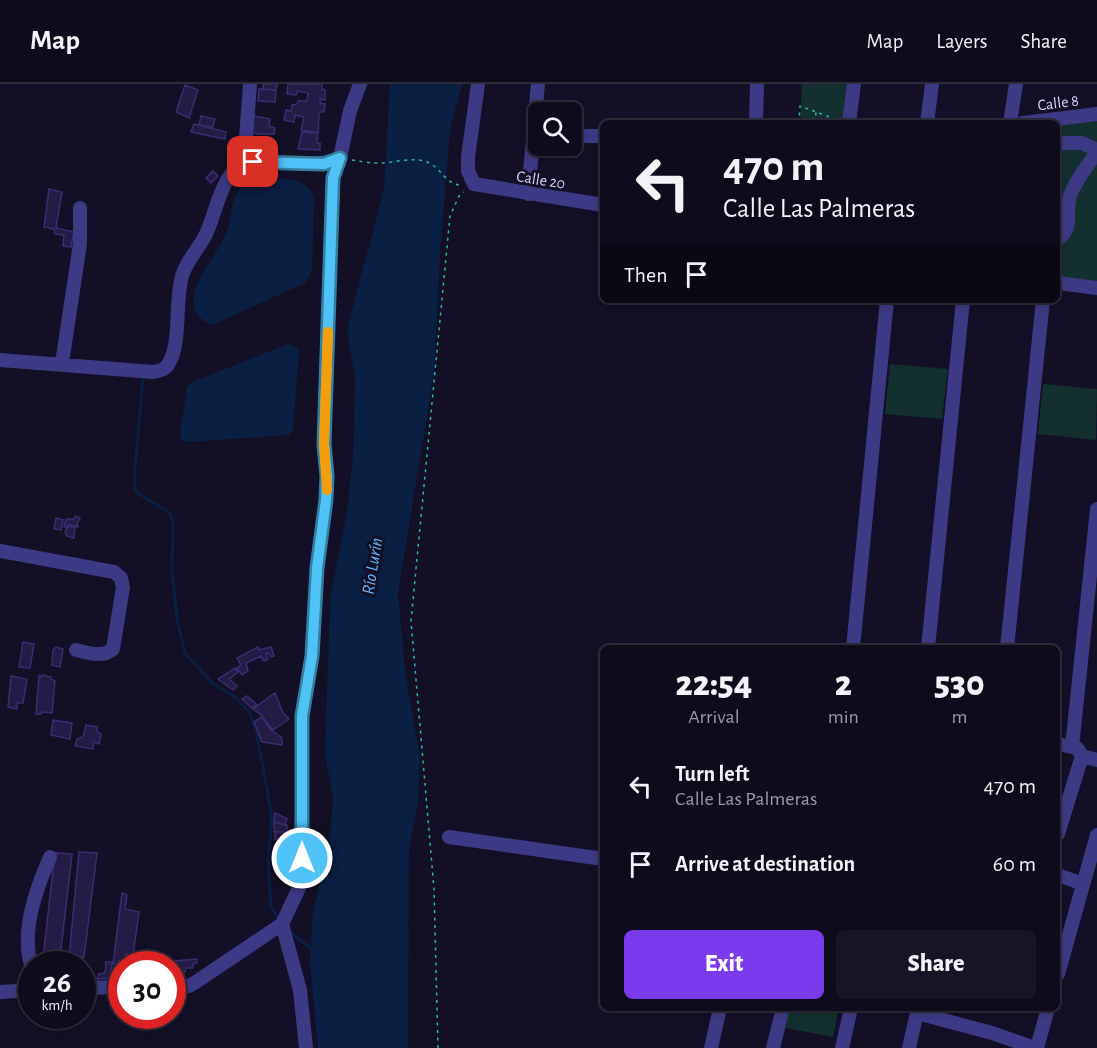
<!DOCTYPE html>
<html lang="en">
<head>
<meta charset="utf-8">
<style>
  :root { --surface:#0e0b1c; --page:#171425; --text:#f1f3f6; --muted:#9b9ba3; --line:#2e2b3b; --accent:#7c3aed }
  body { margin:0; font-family:"Alegreya Sans",sans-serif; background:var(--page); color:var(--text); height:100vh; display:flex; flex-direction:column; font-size:22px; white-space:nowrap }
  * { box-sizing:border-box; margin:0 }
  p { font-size:20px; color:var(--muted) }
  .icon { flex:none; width:33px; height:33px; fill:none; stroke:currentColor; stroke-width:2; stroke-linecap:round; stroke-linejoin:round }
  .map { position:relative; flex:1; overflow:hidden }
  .details { position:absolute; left:600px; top:561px; width:460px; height:366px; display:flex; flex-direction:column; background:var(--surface); border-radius:9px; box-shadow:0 3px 9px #0003,0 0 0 2px var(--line) }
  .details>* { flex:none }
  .top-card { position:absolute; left:600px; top:36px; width:460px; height:183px; border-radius:9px; box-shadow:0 3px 9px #0003,0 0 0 2px var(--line); background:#0e0b1c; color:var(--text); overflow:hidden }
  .tools { position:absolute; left:528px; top:18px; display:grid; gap:12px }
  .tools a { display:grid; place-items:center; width:54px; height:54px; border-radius:9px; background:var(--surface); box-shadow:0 3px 9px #0003,0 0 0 2px var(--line); font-size:30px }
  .speed { position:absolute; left:18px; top:867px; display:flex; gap:12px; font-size:30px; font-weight:700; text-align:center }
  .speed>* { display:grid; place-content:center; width:78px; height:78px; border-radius:50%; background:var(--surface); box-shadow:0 3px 9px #0003,0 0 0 2px var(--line); line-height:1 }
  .speed small { font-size:15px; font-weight:400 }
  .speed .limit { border:9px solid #d22; background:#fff; color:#111 }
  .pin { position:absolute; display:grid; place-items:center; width:51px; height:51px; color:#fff; margin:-26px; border-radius:12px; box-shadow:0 3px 9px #0006 }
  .me { position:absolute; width:66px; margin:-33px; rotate:0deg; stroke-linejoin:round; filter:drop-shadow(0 0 4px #0008) }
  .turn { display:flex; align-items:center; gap:21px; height:126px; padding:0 24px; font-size:27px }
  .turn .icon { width:78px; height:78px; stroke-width:2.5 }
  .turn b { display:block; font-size:42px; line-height:51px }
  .then { display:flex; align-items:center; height:57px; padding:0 24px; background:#0003; gap:12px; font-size:22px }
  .eta { display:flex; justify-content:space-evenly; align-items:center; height:102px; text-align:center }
  .eta b { font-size:36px; font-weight:800; line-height:42px }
  .primary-button { display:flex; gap:12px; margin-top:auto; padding:12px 24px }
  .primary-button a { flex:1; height:69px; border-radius:9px; background:var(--accent); color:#fff; font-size:24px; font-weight:800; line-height:69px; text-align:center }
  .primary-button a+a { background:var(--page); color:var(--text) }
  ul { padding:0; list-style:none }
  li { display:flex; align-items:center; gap:18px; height:78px; padding:0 24px }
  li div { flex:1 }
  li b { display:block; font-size:22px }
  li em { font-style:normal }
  header { display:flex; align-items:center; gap:36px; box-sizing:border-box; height:84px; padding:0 30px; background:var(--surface); border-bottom:2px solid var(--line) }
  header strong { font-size:28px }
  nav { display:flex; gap:33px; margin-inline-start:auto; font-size:21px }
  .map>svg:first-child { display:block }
</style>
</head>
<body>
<header>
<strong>Map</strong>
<nav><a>Map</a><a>Layers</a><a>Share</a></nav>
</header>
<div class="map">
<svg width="1097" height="964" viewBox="0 0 1097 964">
  <rect width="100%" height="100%" fill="#130f26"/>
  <path fill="#12302f" d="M802,0H852L846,39H800Z
    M1097,35V198L1058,193V39Z
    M890,280L948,285L942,335L885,330Z
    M1043,300L1097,305L1096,356L1038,350Z
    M789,924H839L833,953L786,944Z"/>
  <path fill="#0a1f44" d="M390,0H462L450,45L440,172L434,289L398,509L406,593L420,674L418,720L409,763L408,964H318L310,878L313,826L324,785L331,743L333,714L325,671L330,514L347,428L353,371L355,295L347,245L384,105Z
    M253,94C273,96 307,90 314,113L312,187L305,199L212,241C169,223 212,179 224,154C234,134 229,103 253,94Z
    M288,260L297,263L299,268L293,346L289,351L186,358L182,356L180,351L187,303L190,299Z"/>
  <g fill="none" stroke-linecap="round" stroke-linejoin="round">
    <path stroke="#0a1f44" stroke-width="3" d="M143,292L134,397L136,408L170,429L173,439L172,485L177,535L185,569L212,599L232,611L249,627L256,646L272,732L268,778L271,823L279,835
      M289,847L314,867"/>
  </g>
  <path fill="#241b47" stroke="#3b2d73" stroke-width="1.5" d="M263,0H277L276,6L263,5Z
    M288,0H322V5L325,6V16L320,15V19L325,20L324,28H319L318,49L301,46L304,33L295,31L294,38L284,36L286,26L291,27L292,21L297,20L298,17H307L308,9L297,7L296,11L287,10Z
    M185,1L198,6L189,34L176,28Z
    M259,5L276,6L275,18L258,17Z
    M248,31L270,35L269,42L275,44L274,50H258L248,46Z
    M201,32L215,35L213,43L199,41Z
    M194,40L226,48L225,55L191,48Z
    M302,48L318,49L317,59H320V66L298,65Z
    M213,87L218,92L211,99L206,94Z
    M49,105L62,108L56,144L74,148L71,163L63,162L64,151L55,150L54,145L44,143Z
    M75,432L80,434L77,440L78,443H64L66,435H74Z
    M56,434L63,436L61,446L54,445Z
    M68,441L75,442L74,454L67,452L65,449Z
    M23,558L34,560L30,584L19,583Z
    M56,563L63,565L60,583L52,581L53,566Z
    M258,563L259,566L271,563L274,572L271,573L269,569L266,570L268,575L264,577L261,572L246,579L248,587L242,591L237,584L241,581L237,574Z
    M235,584L238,588L229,595L237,602L233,606L218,595Z
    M42,591L51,593V595L55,597L52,629L42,628L41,630H36L39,592L42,593Z
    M11,592L27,595L23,619H17V625L8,623Z
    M275,609L283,629L289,635L273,646L260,630L253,625Z
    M247,612L257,621L252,624L242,615Z
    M262,633L270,645L282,654V661L262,658L254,638Z
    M53,636L72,639L70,655L51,651Z
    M86,641L97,643V647L101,650L99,660L94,658L93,665L75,662L77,655L83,653Z
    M275,729L287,735L285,741L274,738Z
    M274,738L287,741V748H274Z
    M275,748H284V755H275Z
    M79,768L97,769L84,873L69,874Z
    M55,769L72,770L60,874H43Z
    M122,809L127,811L125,825L139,828L133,871L126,870L125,880L122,881L113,880Z
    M197,875V879L193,880V884H186L185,888L172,892L171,880H174V877Z
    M106,878H112L111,894L97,895L99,890L105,889Z"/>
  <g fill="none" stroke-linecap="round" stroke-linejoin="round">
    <path stroke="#2fb8b0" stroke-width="1.5" stroke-dasharray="3 4.5" stroke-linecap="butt" d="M799,39L800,22L838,36
      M815,39L816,28
      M352,76C360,77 368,79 375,79C392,80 411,72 427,78C441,83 446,101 461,101
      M438,964L434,805L411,537L450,132L459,112L464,108"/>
    <path stroke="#3d3a85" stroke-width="14" d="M478,0L468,73V87L474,100L603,121
      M756,39L757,0
      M849,39L854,0
      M927,39L932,0
      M1010,39L1016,0
      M1023,39L1097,30
      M572,52H603
      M1058,59H1082L1097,66
      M244,81L250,0
      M528,110L538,0
      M1058,155C1074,144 1065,128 1070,112C1075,97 1088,81 1097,68
      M1058,199L1097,204
      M0,276L153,288C160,287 165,286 169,279C182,257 174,214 183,189C188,176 197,166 204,154C218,130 219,81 254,78C285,75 308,87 340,74
      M62,279L80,160V124
      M0,467L114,488L121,494L123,503L113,565C102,574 89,569 76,566
      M853,564L887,216
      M928,564L963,216
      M1007,564L1043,216
      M1058,660L1077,664L1082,672L1097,676
      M1072,663L1097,425
      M1058,750L1082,672
      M449,753L603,775
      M1058,791L1083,800
      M32,884C20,849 36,805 50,773
      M1058,890L1097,751
      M82,904L122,903
      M172,904L189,902L196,898L282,840
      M0,908L32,906
      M917,929L992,949L1035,964
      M306,964L300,906L282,840L299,804L302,774V631L312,572L317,485L326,415L327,392L324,360L333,94L340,74L350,27L360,0
      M711,964L720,924
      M773,964L783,924
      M842,964L851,924
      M909,964L918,924
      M1037,964L1048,924"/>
  </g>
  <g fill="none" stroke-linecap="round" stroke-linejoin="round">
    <defs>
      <path id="route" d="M253,78L324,80L340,74L333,94L324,360L327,392L326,416L317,484L312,572L302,632V774"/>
    </defs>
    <use href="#route" stroke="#337fa1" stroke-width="15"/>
    <use href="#route" stroke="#4fc3f7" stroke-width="10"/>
    <path stroke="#f59e0b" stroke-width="10" d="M327,406L324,360L328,248"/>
  </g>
  <g text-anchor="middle" stroke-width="6" stroke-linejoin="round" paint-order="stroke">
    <g font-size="16" fill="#d9d4ff" stroke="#130f26">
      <text transform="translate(1058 18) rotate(-7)" y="6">Calle 8</text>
      <text transform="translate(541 95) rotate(9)" y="6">Calle 20</text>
    </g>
    <g font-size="18" font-style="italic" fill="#62b6ff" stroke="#130f26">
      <text transform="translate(372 482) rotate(-81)" y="6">Río Lurín</text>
    </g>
  </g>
</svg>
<div class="tools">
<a><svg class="icon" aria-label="search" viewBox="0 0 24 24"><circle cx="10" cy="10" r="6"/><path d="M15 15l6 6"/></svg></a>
</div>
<div class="speed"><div>26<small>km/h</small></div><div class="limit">30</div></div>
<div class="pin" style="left:253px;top:78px;background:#d93025"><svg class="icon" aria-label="arrive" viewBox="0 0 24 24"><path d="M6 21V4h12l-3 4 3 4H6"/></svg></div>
<svg class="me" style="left:302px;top:774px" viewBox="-20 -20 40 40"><circle r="17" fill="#4fc3f7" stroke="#fff" stroke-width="3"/><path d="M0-11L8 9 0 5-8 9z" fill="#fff"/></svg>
<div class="top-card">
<div class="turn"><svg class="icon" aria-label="left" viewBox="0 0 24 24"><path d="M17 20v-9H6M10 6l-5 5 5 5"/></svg><div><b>470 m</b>Calle Las Palmeras</div></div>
<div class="then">Then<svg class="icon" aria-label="arrive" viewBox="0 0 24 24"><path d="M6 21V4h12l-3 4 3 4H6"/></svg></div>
</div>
<section class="details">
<div class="eta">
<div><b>22:54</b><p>Arrival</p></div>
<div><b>2</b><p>min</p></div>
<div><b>530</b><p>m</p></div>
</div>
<ul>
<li><svg class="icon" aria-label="left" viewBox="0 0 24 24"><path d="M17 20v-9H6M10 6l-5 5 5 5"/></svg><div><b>Turn left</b><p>Calle Las Palmeras</p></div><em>470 m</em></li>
<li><svg class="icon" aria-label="arrive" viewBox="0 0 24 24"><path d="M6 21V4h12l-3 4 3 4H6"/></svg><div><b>Arrive at destination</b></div><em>60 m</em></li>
</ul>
<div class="primary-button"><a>Exit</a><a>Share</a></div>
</section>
</div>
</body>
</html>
